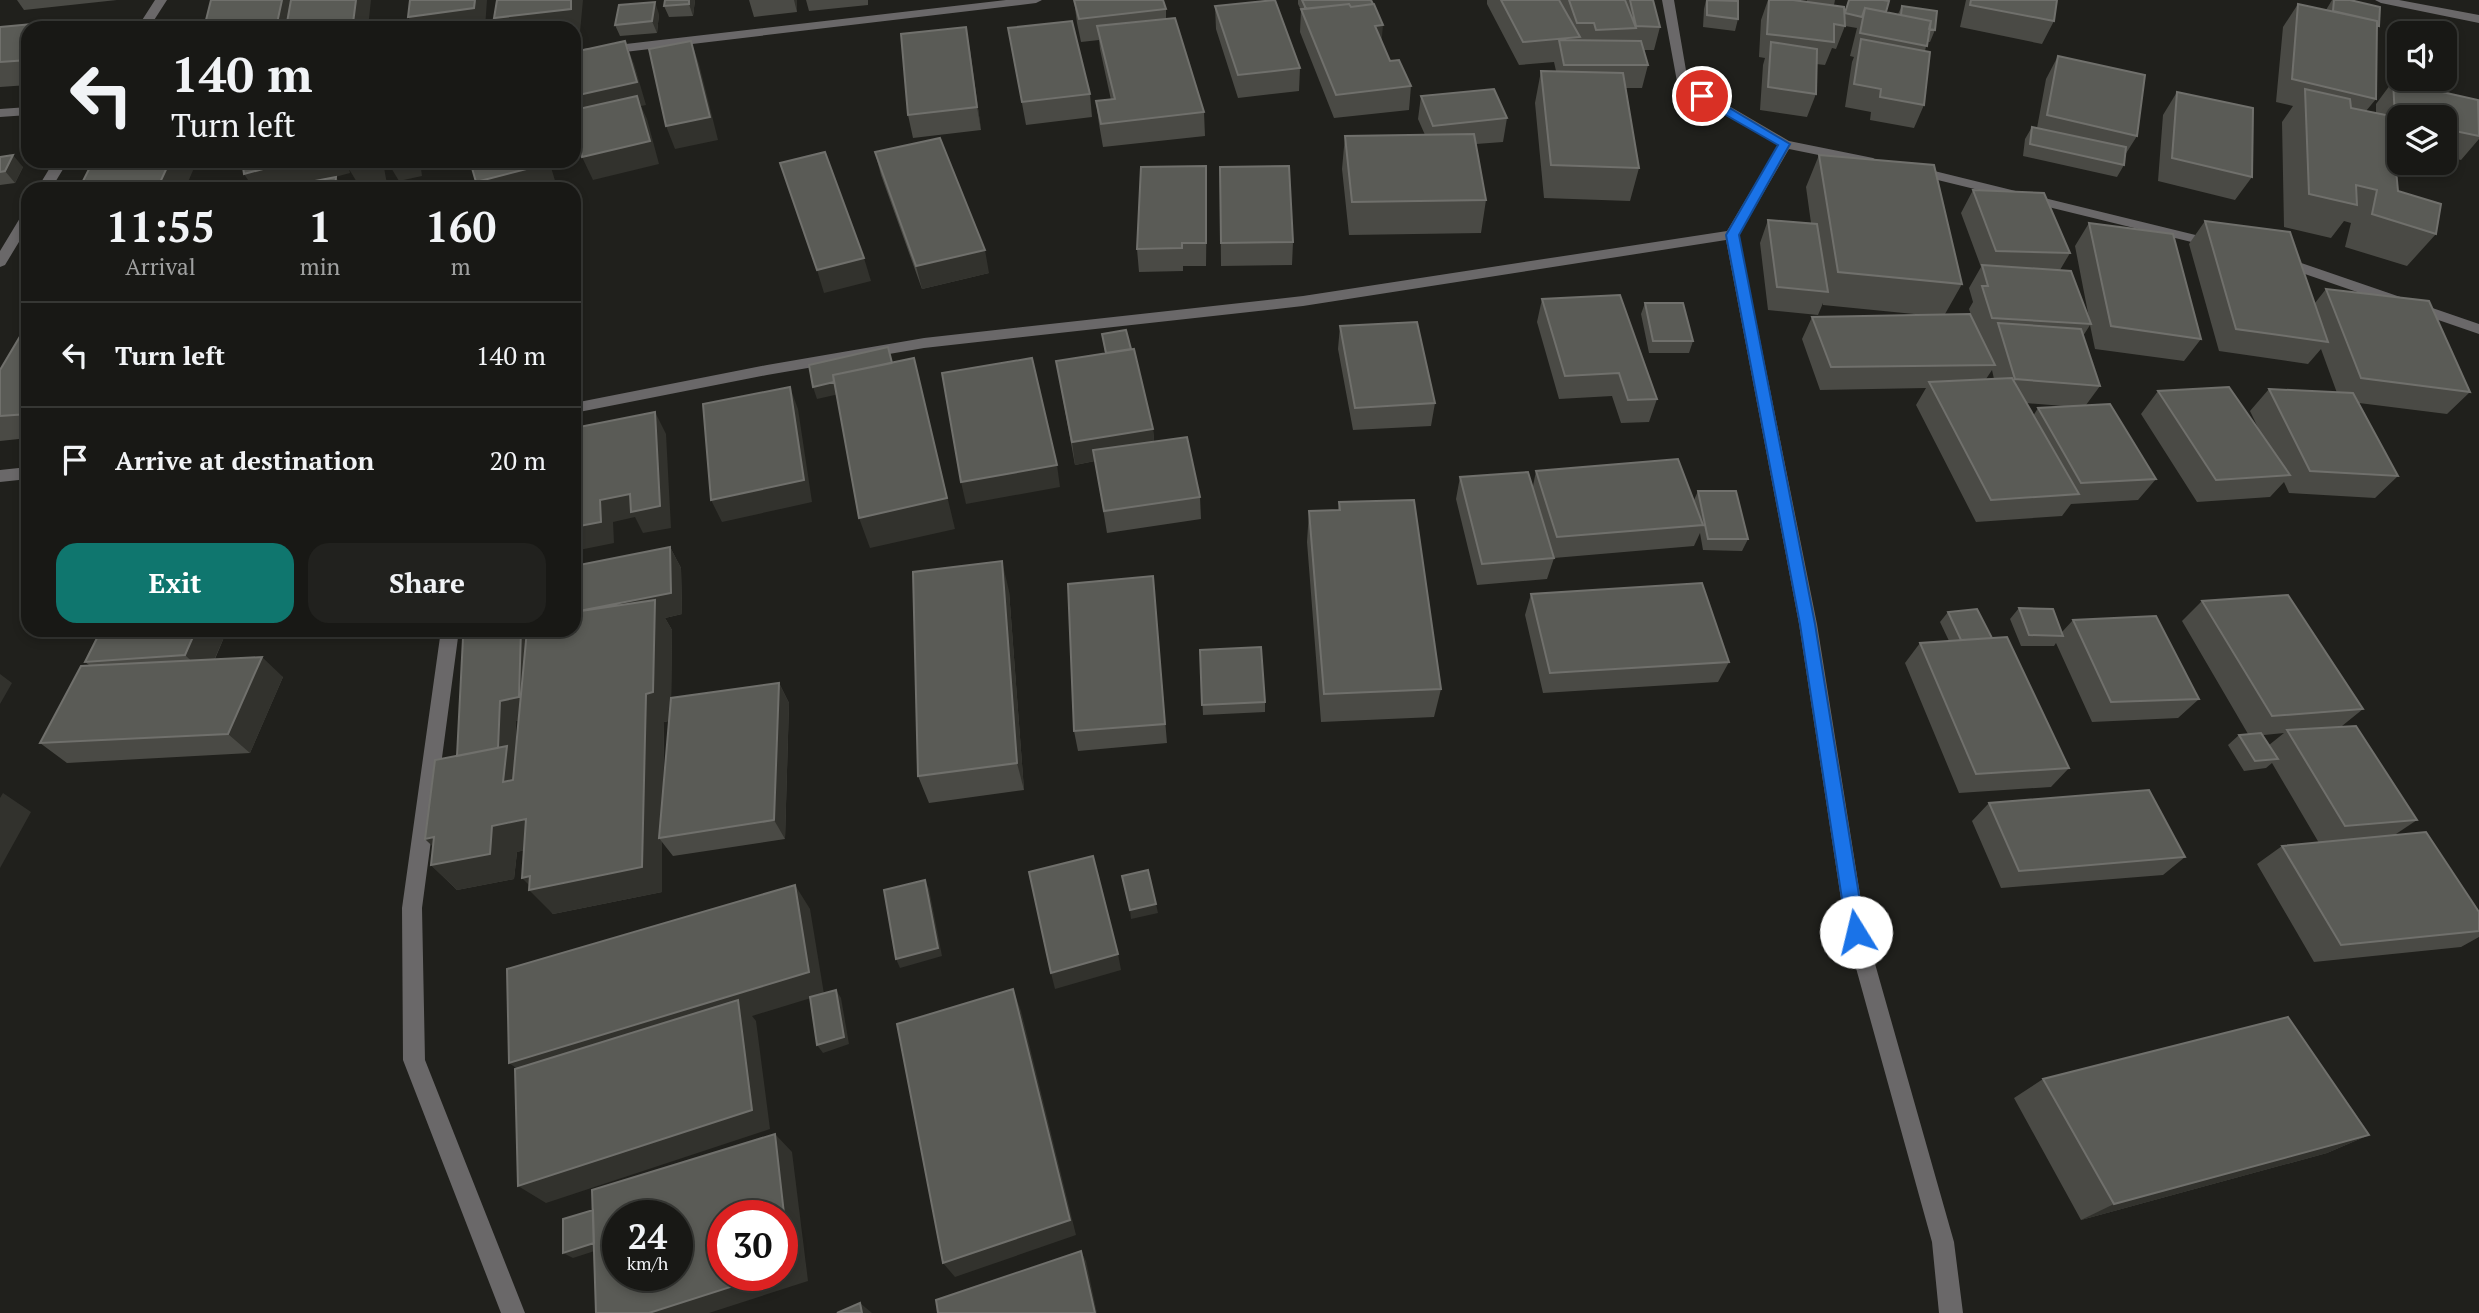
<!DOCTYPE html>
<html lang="en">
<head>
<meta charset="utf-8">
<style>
  :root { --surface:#181815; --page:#21211e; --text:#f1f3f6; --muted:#9fa0a0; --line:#363734; --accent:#0f766e }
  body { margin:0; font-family:"PT Serif",serif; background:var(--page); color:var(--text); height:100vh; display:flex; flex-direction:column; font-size:26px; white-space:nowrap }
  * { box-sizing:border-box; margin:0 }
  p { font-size:23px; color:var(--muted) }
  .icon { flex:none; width:38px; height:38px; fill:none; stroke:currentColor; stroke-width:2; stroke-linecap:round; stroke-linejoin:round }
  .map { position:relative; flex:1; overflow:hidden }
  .drawer { position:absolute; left:21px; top:182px; width:560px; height:455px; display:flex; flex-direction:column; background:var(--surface); border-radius:21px; box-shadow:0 4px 10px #0003,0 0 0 2px var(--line) }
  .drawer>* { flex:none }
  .hud { position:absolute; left:21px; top:21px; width:560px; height:147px; border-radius:21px; box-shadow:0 4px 10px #0003,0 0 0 2px var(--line); background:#181815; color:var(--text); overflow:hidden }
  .buttons { position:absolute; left:2387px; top:21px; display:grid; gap:14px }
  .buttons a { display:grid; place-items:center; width:70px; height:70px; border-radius:14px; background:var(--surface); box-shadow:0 4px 10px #0003,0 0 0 2px var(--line); font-size:35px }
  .speed { position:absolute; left:602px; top:1200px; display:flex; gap:14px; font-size:35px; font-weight:700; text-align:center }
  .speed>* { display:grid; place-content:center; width:91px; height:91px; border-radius:50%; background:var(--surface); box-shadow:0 4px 10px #0003,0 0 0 2px var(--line); line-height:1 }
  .speed small { font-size:18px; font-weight:400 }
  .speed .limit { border:10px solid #d22; background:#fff; color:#111 }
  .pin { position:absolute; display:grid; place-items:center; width:60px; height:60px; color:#fff; margin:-30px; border:4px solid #fff; border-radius:50%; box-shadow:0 2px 7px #0007 }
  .me { position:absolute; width:77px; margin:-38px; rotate:351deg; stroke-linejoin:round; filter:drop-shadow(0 0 5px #0008) }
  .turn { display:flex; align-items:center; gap:24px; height:147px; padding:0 35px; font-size:32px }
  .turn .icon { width:91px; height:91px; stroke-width:2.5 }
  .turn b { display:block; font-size:49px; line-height:60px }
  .eta { display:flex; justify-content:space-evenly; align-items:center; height:119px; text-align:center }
  .eta b { font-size:42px; font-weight:700; line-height:49px }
  .primary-button { display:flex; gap:14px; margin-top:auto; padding:14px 35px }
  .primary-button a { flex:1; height:80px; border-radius:21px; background:var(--accent); color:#fff; font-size:28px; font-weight:700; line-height:80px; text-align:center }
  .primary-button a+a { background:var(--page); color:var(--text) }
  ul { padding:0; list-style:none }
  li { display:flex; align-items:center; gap:21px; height:105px; padding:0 35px; border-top:2px solid var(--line) }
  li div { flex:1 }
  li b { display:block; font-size:26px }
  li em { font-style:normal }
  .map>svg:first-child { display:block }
</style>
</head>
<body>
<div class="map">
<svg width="2479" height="1313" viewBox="0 0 2479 1313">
  <rect width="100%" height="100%" fill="#20201c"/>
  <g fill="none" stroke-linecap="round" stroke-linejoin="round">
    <path fill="#6a6869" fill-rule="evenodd" d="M155,0H167L149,28H137Z
      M1006,0H1042L1036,3L574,58V50Z
      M1662,0H1674L1688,82L1789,141L1873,158L1880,162L1873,166L1789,149L1739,235L1817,624L1866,932L1954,1242L1963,1313H1939L1932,1242L1846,932L1799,624L1726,240L1303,306L924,348L767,375L574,413V403L767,365L924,338L1303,296L1727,231L1778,145L1678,87Z
      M2375,0H2399L2479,15V23L2381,3Z
      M28,107V115L0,117V109Z
      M54,161H68L51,189H37Z
      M1914,166L2216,240L2223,244L2216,248L1909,173V167Z
      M28,212V227L5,265L0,267V251L23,213Z
      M2281,256L2479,324V334L2276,264V258Z
      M28,467V479L0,482V470Z
      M441,630H459L422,908L425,1060L525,1313H501L403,1060L402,908Z"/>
  </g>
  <path fill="#4a4a45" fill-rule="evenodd" d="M17,0H117L24,10Z
    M665,0H695L693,16L669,17L664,6Z
    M749,0H797V12L754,17Z
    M806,0H868V5L809,11Z
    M1074,0L1166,9V19L1204,112L1205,136L1103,147L1099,124L1096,101L1111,100L1100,49L1099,40L1081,42L1077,23Z
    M1298,0H1371L1381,41L1390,61L1411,86L1409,110L1334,118L1300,32L1301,10L1298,4Z
    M1487,0H1653L1660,27L1654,50H1644L1648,65L1642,88H1626L1639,168L1630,201L1544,198L1535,103L1541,71H1556L1554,62L1519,65L1487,4Z
    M1706,0H1733L1738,19L1735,31L1703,27L1704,9Z
    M1768,0H1793L1807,2V0H1835L1834,5H1831L1844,13L1849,0L1886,12L1898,14L1902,6L1935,30L1930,42H1927L1925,51L1924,105L1914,128L1870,120L1871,112L1845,107L1852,62L1854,57L1850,56L1857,28L1845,26L1836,49L1832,48L1825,65L1816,64V94L1807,117L1760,110L1763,65L1765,58L1759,57L1761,20Z
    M1966,0H2057L2054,21L2042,44L1960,27Z
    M2332,0H2350L2379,26L2377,29L2376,99L2366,111L2376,113V104L2393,81L2479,115V139L2461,160L2445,156V117H2399V146L2394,144L2398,191L2436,234L2407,266L2345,247L2351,223L2344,221L2331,238L2284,227L2282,122L2293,106L2276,102L2283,27L2298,4L2326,10Z
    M1215,6L1300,68L1299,91L1238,98L1216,29Z
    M659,14L657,33L620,36L615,25Z
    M66,21L70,28H28V85L0,87V27Z
    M1008,28L1090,94L1092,117L1026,125Z
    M970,50L981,130L913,138L908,115Z
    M2058,56L2137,136L2125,155L2124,165L2117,177L2023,156L2025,139L2032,127L2037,128L2046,79Z
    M2177,92L2252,177L2235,200L2158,181L2163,115Z
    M1421,96L1507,118L1503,142L1476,144L1486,200L1481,233L1349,235L1342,169L1345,136L1425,135L1418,119Z
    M875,152L989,273L922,289L881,175Z
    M1819,155L1962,284L1945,314L1972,318L1969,309L1973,302L1969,288L1981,267L1961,213L1973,190L2070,253L2060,270L2090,323L2075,246L2089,223L2201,339L2184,361L2095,349L2090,325L2083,336L2100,386L2086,405L2156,479L2138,500L2071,504L2062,516L1976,522L1916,405L1926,388L1820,390L1802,339L1812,317L1924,315L1823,305V303L1818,315L1768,310L1760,243L1768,220L1811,223L1806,187ZM1992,370L1994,379H1986ZM2026,403L2064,406L2038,408L2033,416Z
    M0,157L23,167L15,183L0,185Z
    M1220,167L1293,242L1292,265L1221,266Z
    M1207,190L1206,266H1183V271L1139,272L1137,249Z
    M2205,221L2315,303L2326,289L2470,392L2447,414L2359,403L2398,476L2375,498L2289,493L2284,482L2270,497L2197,502L2141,414L2158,391L2260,432L2250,411L2269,389L2337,393L2321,349L2308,364L2219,351L2189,244Z
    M1542,299L1657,399L1649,422L1621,423L1612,396L1559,399L1537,322Z
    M1645,303L1693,341L1689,353H1649L1641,314Z
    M28,323V438L0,441V370Z
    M1340,326L1435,403L1431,426L1353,430L1338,349Z
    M1102,334L1153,429L1154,442L1200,497L1201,519L1107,533L1095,461L1075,465L1056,361L1105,353Z
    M1536,471L1694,500L1698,491L1748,539L1742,551L1703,550L1700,533L1694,546L1554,558L1547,579L1477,585L1456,499L1460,477L1533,486Z
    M1339,502L1441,689L1434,717L1321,722L1307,542L1309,511L1338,510Z
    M670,547L681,568L682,614L665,618L672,630L671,698L779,683L789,703L785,839L673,856L662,842V892L553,914L529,885L524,850L517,852L514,879L457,890L431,865L433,846L425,839L457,756L574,630ZM519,720L515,756L516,721ZM669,721L663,794L664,722Z
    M1153,576L1167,743L1078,751L1074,731Z
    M1009,591L1024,790L929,803L918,776Z
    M1531,594L1729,662L1718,682L1543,693L1525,615Z
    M2202,601L2363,709L2342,726L2417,820L2393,836L2479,912V937L2461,947L2314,962L2257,864L2282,846L2319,843L2272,763L2266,768L2244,771L2228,745L2239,735L2248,734L2182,621ZM2284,733L2269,745L2263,735H2264Z
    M2019,608L2062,632L2073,620L2199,699L2178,718L2092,722L2056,643L2054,646H2021L2010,619Z
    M1948,612L1992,638L2069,768L2051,787L1959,793L1905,663L1920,643L1949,641L1940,622Z
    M225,635L215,659L283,677L250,753L67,763L40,743L89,665L85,662Z
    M1200,650L1265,702V712L1203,715Z
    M1989,803L2185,857L2163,875L2001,888L1972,821Z
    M2043,1079L2369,1135L2327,1153L2081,1220L2014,1098Z"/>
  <path fill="#32322d" d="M282,0H300L294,28H276Z
    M356,0H371L368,28H320Z
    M475,0H487L485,28H414L408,17Z
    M571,0H583L580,32L574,33V28H497L498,25L494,18Z
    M689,0H695L693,16L689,4Z
    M794,0H797V12Z
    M655,2L659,14L657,33L652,21Z
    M66,21L70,28H62Z
    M1383,25L1381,48L1375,26Z
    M966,27L970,50L981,130L977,107Z
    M625,41L634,64L646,105L641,106L647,119L659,164L593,180L582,157L581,120L574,103V96Z
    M691,41L699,64L718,140L675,149L666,126Z
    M13,155L23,167L15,183L5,171Z
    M170,161H197L185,189H157Z
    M293,161H387L383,162L387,184L368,189H361L349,169L350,173L290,189H254L244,174Z
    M387,161H420L422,176L399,181Z
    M545,161H549L557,187L549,189H480L476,182Z
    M336,177L343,189H335Z
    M985,250L989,273L922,289L916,266Z
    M864,258L871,281L824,293L817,270Z
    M914,358L955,529L870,548L859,518Z
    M893,369L897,381L817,399L813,387Z
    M790,387L798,409L812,502L722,522L711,500Z
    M655,412L666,434L671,528L643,533L635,517L613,522L614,543L579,550L574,542V527L600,500Z
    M1153,429L1155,452L1093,450L1095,461L1075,465L1072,442Z
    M1057,465L1060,487L966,504L961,482Z
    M670,547L681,568L682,614L665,618L672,630L671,720L664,722L662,837L659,838L662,842V892L553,914L529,890L533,889L522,878L535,716L516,721L515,756L527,808L457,758L500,701L509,630H574Z
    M1002,561L1009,591L1024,790L1017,763Z
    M196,630H220L225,635L207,676L185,655Z
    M262,657L283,677L250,753L228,734Z
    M0,674L12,683L0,704Z
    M779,683L789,703L785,839L774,820Z
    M3,793L31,812L0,868V798Z
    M526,819L549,845L517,852L514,879L457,890L431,865L449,862L425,839Z
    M925,880L929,889L942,956L900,968L896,959Z
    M795,885L810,909L824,994L752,1016L756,1021L770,1129L546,1203L518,1186L536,1082L509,1063Z
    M1156,904L1158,913L1131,919L1130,910Z
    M1118,954L1121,970L1055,989L1051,973Z
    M1013,989L1021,1011L1076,1235L955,1277L943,1263Z
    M836,990L841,998L849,1044L823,1053L817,1045Z
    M775,1134L792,1152L808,1281L709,1313H649L765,1276H782Z
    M2369,1135L2327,1153L2081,1220L2114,1204Z
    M604,1239L613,1245L573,1258L563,1253Z
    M1081,1251L1086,1261L1097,1313H1095Z
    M860,1303L872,1313H862Z"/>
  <path fill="#5a5b56" stroke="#70706c" stroke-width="2" fill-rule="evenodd" d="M211,0H282L276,28H204Z
    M291,0H356L353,23L320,28H286Z
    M410,0H475L474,8L408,17Z
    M497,0H571V9L494,18Z
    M665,0H689V4L664,6Z
    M1074,0H1163L1166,9L1079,19Z
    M1275,0L1300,68L1238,75L1215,6Z
    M1302,0H1371L1373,4L1351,7L1349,4L1306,9Z
    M1501,0H1559L1580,37L1523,42Z
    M1569,0H1625L1636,28L1596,30L1594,23H1577Z
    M1630,0H1653L1660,27L1636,26Z
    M1707,0L1738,1V19L1707,15Z
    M1769,0H1793L1844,7L1845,26L1834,24V42L1767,34Z
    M1849,0H1883L1889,1L1886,12L1865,8L1862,17L1845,13Z
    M1971,0H2057L2054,21L1970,5Z
    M2334,0H2350L2380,7L2379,26L2377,25V21L2333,11Z
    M655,2L652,21L615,25L619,5Z
    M1349,4L1351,7L1374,4L1383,25L1375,26L1390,61L1399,60L1411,86L1336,95L1301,9Z
    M2298,4L2377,21L2376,99L2292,79Z
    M1902,6L1937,11L1935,30L1929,29L1931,21L1901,15Z
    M1865,8L1931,21L1927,46L1860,33Z
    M1175,18L1204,112L1101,124L1096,101L1115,99L1097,26Z
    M66,21L62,28H28V60L0,62V27Z
    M1072,21L1090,94L1022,102L1008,28Z
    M498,25L497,28H467Z
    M966,27L977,107L908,115L901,34Z
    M1861,39L1930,52L1924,105L1880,97L1881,89L1854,84Z
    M1559,40L1641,41L1648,65H1564Z
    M625,41L637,82L574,96V52Z
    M691,41L710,117L666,126L649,49Z
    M1771,42L1817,49L1816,94L1768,87Z
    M2058,56L2145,75L2137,136L2047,115Z
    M1541,71L1623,73L1639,168L1551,165Z
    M2393,81L2478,100L2479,136L2445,129V117H2399V118L2395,117Z
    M1494,89L1507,118L1433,126L1421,96Z
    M2305,89L2350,99L2351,108L2391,116L2398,191L2441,204L2436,234L2372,214L2377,190L2356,185L2357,205L2309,194Z
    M2177,92L2253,108L2252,177L2172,158Z
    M637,96L650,141L582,157L574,121V110Z
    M2032,127L2126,147L2124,165L2030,144Z
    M1474,134L1486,200L1352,202L1345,136Z
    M940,138L985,250L916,266L875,152Z
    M825,152L864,258L817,270L780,163Z
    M13,155L5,171L0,172V157Z
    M1819,155L1934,165L1962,284L1838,272Z
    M93,161H170L157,189H79Z
    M242,161H293L244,174Z
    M347,161H373L348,167Z
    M470,161H545L546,164L476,182Z
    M1206,166V243H1182V248L1137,249L1141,167Z
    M1289,166L1293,242L1221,243L1220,167Z
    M336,177L335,189H283V187Z
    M1973,190L2044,193L2070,253L1996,251Z
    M1768,220L1817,224L1828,292L1777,287Z
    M2205,221L2290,232L2328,342L2236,329Z
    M2089,223L2173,234L2201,339L2111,326Z
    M1982,265L2071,271L2091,324L1992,318L1982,286H1988Z
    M2326,289L2429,301L2470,392L2361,378Z
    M1620,295L1657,399L1628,400L1619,373L1565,376L1542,299Z
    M1645,303H1683L1693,341H1653Z
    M1970,314L1995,365L1831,367L1812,317Z
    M1417,322L1435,403L1355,408L1340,326Z
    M28,323V414L0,416V370Z
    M1998,323L2081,329L2100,386L2015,379Z
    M1126,330L1131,349L1106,353L1102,334Z
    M888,347L892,363L833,375L834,382L813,387L809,365Z
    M1134,349L1153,429L1072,442L1056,361Z
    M914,358L947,498L859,518L833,375Z
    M1032,358L1057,465L961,482L942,373Z
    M2012,378L2079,494L1991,500L1929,382Z
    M790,387L804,480L711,500L703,404Z
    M2229,387L2290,475L2216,480L2158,391Z
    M2269,389L2353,393L2398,476L2310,471Z
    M2110,404L2156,479L2081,483L2038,408Z
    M655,412L660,506L631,512L630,494L600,500L601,522L574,527V428Z
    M1187,437L1200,497L1104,511L1093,450Z
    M1678,459L1703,525L1557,537L1536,471Z
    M1528,472L1554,558L1482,564L1460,477Z
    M1698,491H1736L1748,539H1708Z
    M1414,500L1441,689L1324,694L1309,511L1340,510L1339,502Z
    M670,547L671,593L574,612V566Z
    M1002,561L1017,763L918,776L913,572Z
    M1153,576L1165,724L1074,731L1068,584Z
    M1702,583L1729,662L1550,673L1531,594Z
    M2288,595L2363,709L2272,716L2202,601Z
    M655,600L653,692L646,694L642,867L529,890L530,876L522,878L526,819L492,826L490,854L431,865L434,837L425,839L435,760L507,746L503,782L513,780L527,630H574V612Z
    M2019,608L2053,609L2063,636L2029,635Z
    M1977,609L1992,638L1961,640L1948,612Z
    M2156,616L2199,699L2111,702L2073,620Z
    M101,630H196L185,655L85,662Z
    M499,630H521L519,697L500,701L498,748L457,756L463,638Z
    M2007,637L2069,768L1976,774L1920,643Z
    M1261,647L1265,702L1202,705L1200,650Z
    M262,657L228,734L40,743L81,666Z
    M779,683L774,820L659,838L671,698Z
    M2356,726L2417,820L2345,826L2287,730Z
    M2261,733L2278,759L2255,761L2239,735Z
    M2149,790L2185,857L2019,871L1989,803Z
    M2426,832L2479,912V931L2341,945L2282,846Z
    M1093,856L1118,954L1051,973L1029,872Z
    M1148,870L1156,904L1130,910L1122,876Z
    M925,880L938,948L896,959L884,890Z
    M795,885L809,972L509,1063L507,969Z
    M1013,989L1070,1220L943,1263L897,1024Z
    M836,990L844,1037L817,1045L810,997Z
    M738,1000L752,1110L518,1186L515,1069Z
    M2288,1017L2369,1135L2114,1204L2043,1079Z
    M775,1134L790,1267L782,1270V1216H723V1276H765L649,1313H596L592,1190ZM618,1216H677V1276H618Z
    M593,1210L594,1243L563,1253V1219Z
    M1081,1251L1095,1313H938L936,1300Z
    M860,1303L862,1313H837Z"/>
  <path fill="#1a73e8" stroke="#114b97" stroke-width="2" d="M1698,94H1706L1790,144L1739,235L1815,624L1865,932L1863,938L1856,940L1850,938L1847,932L1800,624L1726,235L1778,145L1698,99Z"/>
</svg>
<div class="buttons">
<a><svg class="icon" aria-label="sound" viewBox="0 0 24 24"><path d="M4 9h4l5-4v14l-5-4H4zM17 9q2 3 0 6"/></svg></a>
<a><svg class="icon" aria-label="layers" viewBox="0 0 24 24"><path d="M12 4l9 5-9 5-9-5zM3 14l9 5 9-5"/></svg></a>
</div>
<div class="speed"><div>24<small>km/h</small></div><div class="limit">30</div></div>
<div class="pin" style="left:1702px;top:96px;background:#d93025"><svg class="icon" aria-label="arrive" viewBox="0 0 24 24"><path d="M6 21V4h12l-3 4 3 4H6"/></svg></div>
<svg class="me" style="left:1856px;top:932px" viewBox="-20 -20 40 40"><circle r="19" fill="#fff"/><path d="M0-13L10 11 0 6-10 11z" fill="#1a73e8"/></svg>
<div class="hud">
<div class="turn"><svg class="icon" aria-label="left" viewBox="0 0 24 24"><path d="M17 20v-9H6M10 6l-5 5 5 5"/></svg><div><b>140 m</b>Turn left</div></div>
</div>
<section class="drawer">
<div class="eta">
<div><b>11:55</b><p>Arrival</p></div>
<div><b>1</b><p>min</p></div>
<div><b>160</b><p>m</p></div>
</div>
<ul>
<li><svg class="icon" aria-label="left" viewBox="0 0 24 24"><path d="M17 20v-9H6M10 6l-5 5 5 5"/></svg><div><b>Turn left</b></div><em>140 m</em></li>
<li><svg class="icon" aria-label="arrive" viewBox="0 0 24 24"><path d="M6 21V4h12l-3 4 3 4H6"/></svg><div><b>Arrive at destination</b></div><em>20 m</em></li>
</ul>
<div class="primary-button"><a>Exit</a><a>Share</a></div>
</section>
</div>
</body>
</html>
